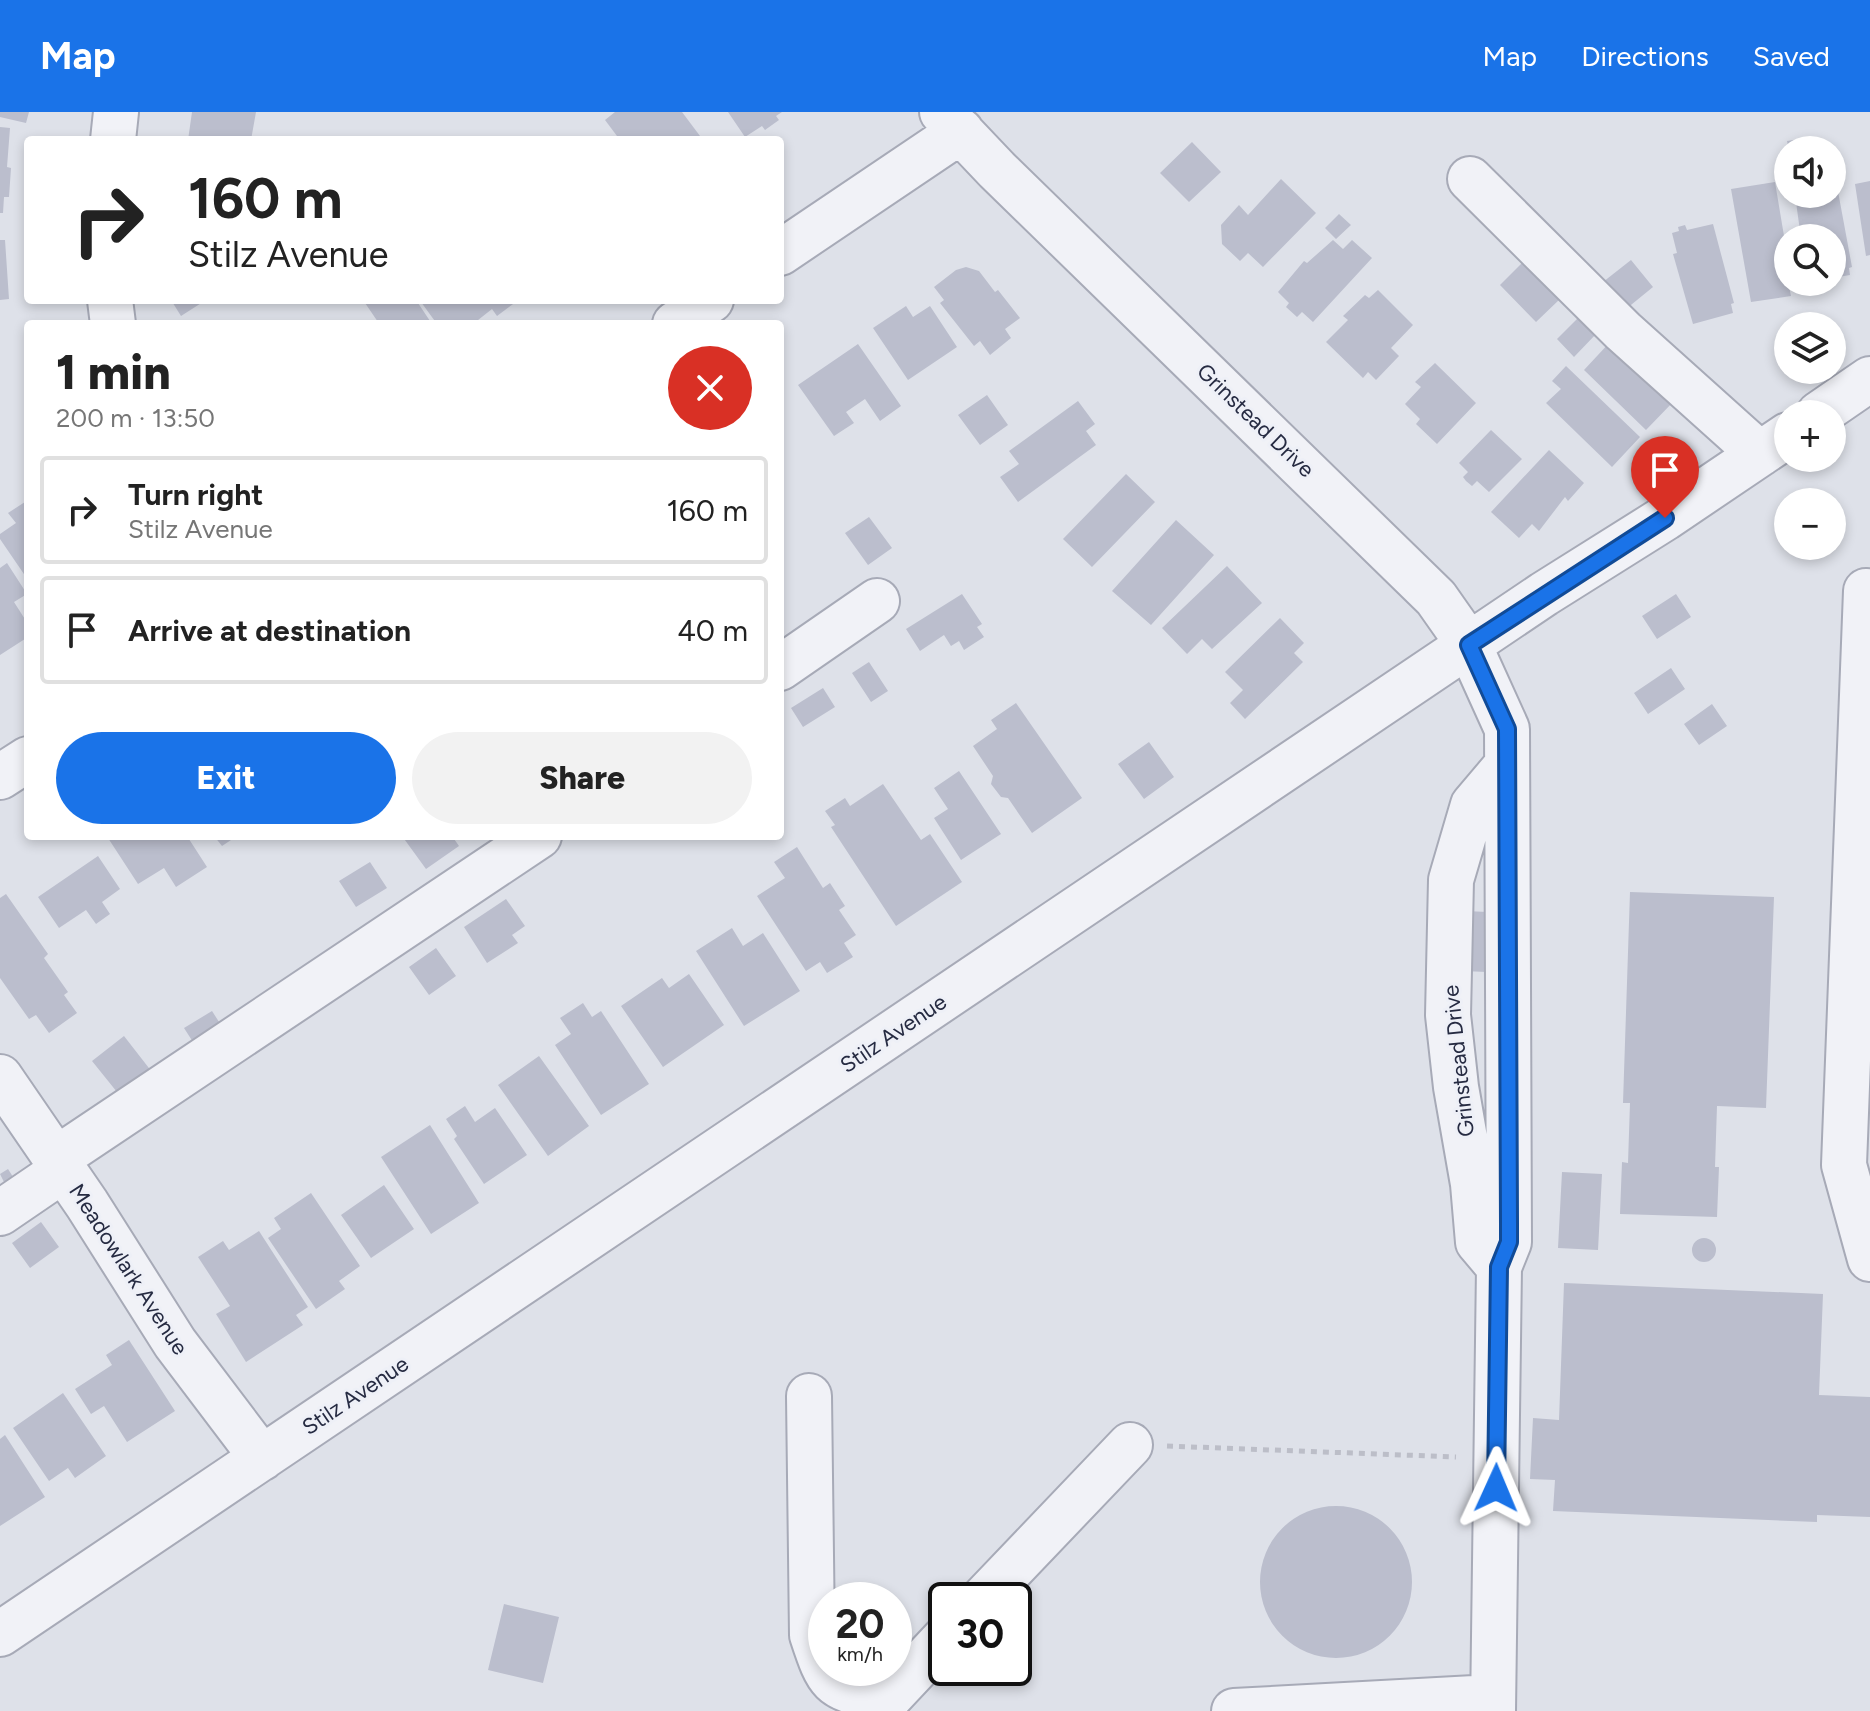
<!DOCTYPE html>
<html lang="en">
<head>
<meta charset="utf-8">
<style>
  :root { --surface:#fff; --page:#f2f2f2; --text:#222; --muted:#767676; --line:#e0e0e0; --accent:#1a73e8 }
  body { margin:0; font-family:Figtree,sans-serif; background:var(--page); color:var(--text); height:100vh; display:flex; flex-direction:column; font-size:30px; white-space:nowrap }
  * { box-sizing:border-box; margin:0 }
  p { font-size:26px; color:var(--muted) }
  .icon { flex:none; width:44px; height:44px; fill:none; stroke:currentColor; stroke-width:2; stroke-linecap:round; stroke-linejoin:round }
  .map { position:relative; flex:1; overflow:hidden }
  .side { position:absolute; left:24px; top:208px; width:760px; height:520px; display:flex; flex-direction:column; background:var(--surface); border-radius:8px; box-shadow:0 4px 12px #0003 }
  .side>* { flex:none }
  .hud { position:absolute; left:24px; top:24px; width:760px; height:168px; border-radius:8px; box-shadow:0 4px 12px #0003; background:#fff; color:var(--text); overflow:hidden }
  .tools { position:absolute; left:1774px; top:24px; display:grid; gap:16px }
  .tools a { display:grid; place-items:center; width:72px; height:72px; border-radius:50%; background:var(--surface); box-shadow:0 4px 12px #0003; font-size:40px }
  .speed { position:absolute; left:808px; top:1470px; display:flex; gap:16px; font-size:40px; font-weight:700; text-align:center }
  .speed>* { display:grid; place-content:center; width:104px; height:104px; border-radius:50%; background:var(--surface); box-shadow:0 4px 12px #0003; line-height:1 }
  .speed small { font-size:20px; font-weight:400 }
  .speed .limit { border:4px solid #111; border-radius:12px; background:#fff; color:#111 }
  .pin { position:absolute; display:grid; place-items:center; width:68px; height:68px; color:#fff; margin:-82px -34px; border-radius:50% 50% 50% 0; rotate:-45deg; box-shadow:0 0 8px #0007 }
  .pin .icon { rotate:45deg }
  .me { position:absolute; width:88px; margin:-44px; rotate:1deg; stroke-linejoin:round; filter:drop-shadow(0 0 6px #0008) }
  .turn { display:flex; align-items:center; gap:28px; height:168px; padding:0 32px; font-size:36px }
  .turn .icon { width:104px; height:104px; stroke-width:2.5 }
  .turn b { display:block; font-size:56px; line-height:68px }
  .round { display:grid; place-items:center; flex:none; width:84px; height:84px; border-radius:42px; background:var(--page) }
  .overview { display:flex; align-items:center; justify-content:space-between; height:136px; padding:0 32px }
  h1 { font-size:48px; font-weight:800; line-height:60px }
  .button { display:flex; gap:16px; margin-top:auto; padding:16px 32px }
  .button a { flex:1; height:92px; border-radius:48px; background:var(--accent); color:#fff; font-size:32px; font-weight:800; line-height:92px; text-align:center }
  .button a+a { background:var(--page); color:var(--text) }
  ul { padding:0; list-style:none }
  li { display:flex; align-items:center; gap:24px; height:108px; margin:0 16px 12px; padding:0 16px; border:4px solid var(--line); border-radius:8px }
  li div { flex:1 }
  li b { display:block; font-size:30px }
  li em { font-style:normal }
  header { display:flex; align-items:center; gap:48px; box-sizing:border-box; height:112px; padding:0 40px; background:var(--accent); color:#fff }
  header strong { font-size:38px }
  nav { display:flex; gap:44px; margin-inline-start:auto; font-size:28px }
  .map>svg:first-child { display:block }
</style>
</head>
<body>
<header>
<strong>Map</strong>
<nav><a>Map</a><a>Directions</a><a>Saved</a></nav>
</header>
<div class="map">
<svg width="1870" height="1599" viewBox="0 0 1870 1599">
  <rect width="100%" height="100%" fill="#dee1e9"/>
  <path fill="#bbbecd" d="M0,0H29L26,11L0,5Z
    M192,0H256L251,28H188Z
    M615,0H682L703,28H620L605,8Z
    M728,0H782L776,4L779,8L765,18L762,14L745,25Z
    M0,15L10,16L7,55L11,56L9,85H4L3,101H0Z
    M1807,26L1809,38H1789L1787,29Z
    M1192,30L1221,60L1189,90L1160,61Z
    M1281,67L1316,101L1263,155L1248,141L1240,149L1222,132L1221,113L1239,93L1248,103Z
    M1870,69V143L1866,144L1855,72Z
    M1775,70L1788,148V170H1792V173L1789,174L1791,184L1751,190L1731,77Z
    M1837,74L1852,155L1849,156L1850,163L1832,166V126H1801L1795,83L1832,82V75Z
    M1339,102L1351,113L1336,127L1325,116Z
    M1713,112L1734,191L1731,192L1733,201L1693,212L1673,142L1677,141L1672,121L1679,119L1678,115L1685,113L1687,118Z
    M0,128H5L9,187L0,188Z
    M1333,128L1343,137L1352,128L1372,146L1313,210L1302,200L1297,205L1286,195L1289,191L1278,180L1304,149L1307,151Z
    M1631,148L1653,175L1626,197L1603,170Z
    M1523,150L1560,187L1536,210L1500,173Z
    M966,155L979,159L995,180L998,178L1020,206L1005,217L1011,226L990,243L980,229L974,234L940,191L944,188L934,175L956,158Z
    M1378,178L1413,213L1391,236L1399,244L1376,268L1368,260L1363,266L1326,230L1348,208L1343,204L1365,183L1369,186Z
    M171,188H206L181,204Z
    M363,188H416L432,212H376L378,210Z
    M424,188H510L513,192L497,204L492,197L473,212H437L421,190Z
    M906,194L913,205L930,194L957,235L908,268L873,216Z
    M1580,204L1597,221L1574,245L1557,227Z
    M1611,229L1674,289L1646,318L1584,258Z
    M858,232L901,294L880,309L865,287L846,300L854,311L834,324L798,273Z
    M1435,251L1476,291L1437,332L1416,312L1420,307L1405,292L1421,275L1415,270Z
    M1566,254L1640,325L1612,355L1546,291L1561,277L1552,269Z
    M987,283L1008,313L980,333L958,303Z
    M1078,289L1095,312L1086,319L1096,333L1018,390L1000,365L1019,352L1009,339Z
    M1491,318L1522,347L1489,380L1477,369L1472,374L1466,369L1463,365L1468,360L1459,351Z
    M1549,338L1584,371L1568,389L1565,385L1539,419L1532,412L1519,426L1491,400Z
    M1126,362L1155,390L1092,455L1063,427Z
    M28,388V468L0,427V422L16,411L8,401Z
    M869,405L892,436L868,453L845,421Z
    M1176,408L1214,443L1151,513L1112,479Z
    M7,451L27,482L14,490L28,512V525L0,543V456Z
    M1227,454L1262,491L1212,537L1202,527L1187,542L1162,516Z
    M962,482L982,512L977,515L984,525L964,538L959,529L951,534L944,523L920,539L906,517Z
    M1676,482L1691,505L1657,527L1642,504Z
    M1280,506L1304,531L1294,541L1303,550L1245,607L1230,591L1243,578L1225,560Z
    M869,550L888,579L871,590L852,561Z
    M1671,556L1685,577L1648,602L1634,581Z
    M823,576L835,595L803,615L791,596Z
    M1016,591L1082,686L1032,721L1008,686L1001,685L991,672L993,664L973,634L997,617L991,608Z
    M1712,592L1727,614L1699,633L1684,612Z
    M1149,630L1174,665L1144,687L1118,652Z
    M959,659L1001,722L961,748L934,706L948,697L934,676Z
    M883,672L921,728L930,722L962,770L896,814L831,715L835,713L825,699L845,686L850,694Z
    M112,724H187L207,755L176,775L164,756L138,772L108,726Z
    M214,724H237L222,734Z
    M402,724H452L459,734L426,757Z
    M797,735L823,776L830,771L845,794L839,798L856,823L844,831L853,845L827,861L820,850L806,859L757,784L785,766L774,750Z
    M98,744L120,777L102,790L110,802L96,812L86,798L59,816L38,785Z
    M370,750L387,776L356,795L339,769Z
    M1630,780L1774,785L1766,996L1717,994L1715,1055H1719L1717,1105L1620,1102L1622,1050L1628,1051L1630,991H1623Z
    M6,782L48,842L44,846L68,880L64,883L77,901L49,921L36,903L29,907L0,866V786Z
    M506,787L525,814L512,823L518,831L487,851L464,815Z
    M1465,799L1488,800L1487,860L1463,859Z
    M732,816L743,834L763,821L800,879L744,914L696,839Z
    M436,836L456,864L429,883L409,855Z
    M689,862L724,913L663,955L621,894L662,866L669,876Z
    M583,891L592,905L601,899L649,972L601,1003L555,933L571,922L560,906Z
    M212,899L230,927L202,944L184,916Z
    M124,924L152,960L121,985L92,949Z
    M539,944L589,1014L548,1044L498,973Z
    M465,994L475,1010L495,996L527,1043L484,1072L454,1027L457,1024L446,1007Z
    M430,1013L479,1091L431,1122L381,1045Z
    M8,1057L15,1068L6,1074L0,1062Z
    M1562,1060L1602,1062L1598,1138L1558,1136Z
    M384,1073L414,1117L371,1146L341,1103Z
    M311,1081L360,1154L339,1169L345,1177L316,1197L268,1126L281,1117L274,1106Z
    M41,1110L59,1135L30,1156L12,1131Z
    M259,1119L308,1195L296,1203L303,1213L246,1250L216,1202L230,1194L198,1145L223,1129L229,1138Z
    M1692 1138a12 12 0 1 1 24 0a12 12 0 1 1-24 0Z
    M1564,1171L1823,1182L1819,1283L1870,1285V1405L1817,1403V1410L1553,1399L1555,1368L1530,1367L1533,1306L1559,1308Z
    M129,1228L175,1299L127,1330L104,1294L91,1302L75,1277L112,1253L106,1243Z
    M63,1281L106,1344L75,1366L68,1356L49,1369L13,1316Z
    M5,1323L45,1385L0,1414V1327Z
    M1260 1470a76 76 0 1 1 152 0a76 76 0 1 1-152 0Z
    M504,1492L559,1505L543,1571L488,1558Z"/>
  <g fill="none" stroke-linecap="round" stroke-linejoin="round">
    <defs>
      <path id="minor" d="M942,0L997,58L1436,486L1469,533L1507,617L1509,1130L1499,1155L1493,1599
        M113,28L116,0
        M1470,67L1623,219L1760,342
        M780,141L961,19
        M110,188L113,212
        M675,212L711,188
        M1819,302L1870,267
        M1866,479L1844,1053L1870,1147
        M780,556L877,489
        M0,665L28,647
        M0,965L87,1092L175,1231L262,1346
        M56,1047L539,724
        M0,1101L63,1058
        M1499,1155L1478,1130L1473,1072L1456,975L1448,903L1451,768L1473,693L1506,654
        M809,1284L812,1523C830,1578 831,1574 886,1589
        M982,1488L1130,1333
        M0,1522L1544,482L1665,406L1788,323
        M884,1599L886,1589L946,1525
        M1234,1599L1493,1585"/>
    </defs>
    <use href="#minor" stroke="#a7aab7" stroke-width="48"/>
    <path stroke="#bcbec8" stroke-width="5" stroke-dasharray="6 6" stroke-linecap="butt" d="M1167,1334L1456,1345"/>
    <use href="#minor" stroke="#f1f2f7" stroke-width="44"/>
  </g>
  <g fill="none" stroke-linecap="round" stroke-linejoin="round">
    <defs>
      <path id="route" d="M1496,1376L1499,1155L1509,1130V1111L1507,617L1469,533L1665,406"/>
    </defs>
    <use href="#route" stroke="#114b97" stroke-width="20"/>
    <use href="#route" stroke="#1a73e8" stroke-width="14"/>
  </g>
  <g text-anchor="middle" stroke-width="6" stroke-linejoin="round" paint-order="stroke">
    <g font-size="22" fill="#262b42" stroke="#eef0f7">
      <text transform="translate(1256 308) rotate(44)" y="8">Grinstead Drive</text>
      <text transform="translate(893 921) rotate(-34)" y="8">Stilz Avenue</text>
      <text transform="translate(1458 949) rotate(-96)" y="8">Grinstead Drive</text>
      <text transform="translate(129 1157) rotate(57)" y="8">Meadowlark Avenue</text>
      <text transform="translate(355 1283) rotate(-34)" y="8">Stilz Avenue</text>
    </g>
  </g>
</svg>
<div class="tools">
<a><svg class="icon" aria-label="sound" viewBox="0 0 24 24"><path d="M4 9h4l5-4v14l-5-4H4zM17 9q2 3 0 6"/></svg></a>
<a><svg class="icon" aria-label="search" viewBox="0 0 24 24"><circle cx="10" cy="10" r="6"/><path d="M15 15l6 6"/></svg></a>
<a><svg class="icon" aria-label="layers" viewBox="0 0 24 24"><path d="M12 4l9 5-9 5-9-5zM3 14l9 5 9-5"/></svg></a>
<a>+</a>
<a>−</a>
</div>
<div class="speed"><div>20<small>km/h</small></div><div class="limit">30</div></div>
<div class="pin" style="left:1665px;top:406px;background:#d93025"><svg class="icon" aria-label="arrive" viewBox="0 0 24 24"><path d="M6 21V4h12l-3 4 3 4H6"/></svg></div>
<svg class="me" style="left:1496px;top:1376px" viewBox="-20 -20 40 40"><path d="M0-17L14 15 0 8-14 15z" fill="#1a73e8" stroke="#fff" stroke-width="4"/></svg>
<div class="hud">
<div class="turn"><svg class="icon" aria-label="right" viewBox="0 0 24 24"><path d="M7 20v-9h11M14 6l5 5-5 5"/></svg><div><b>160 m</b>Stilz Avenue</div></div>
</div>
<section class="side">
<div class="overview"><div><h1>1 min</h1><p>200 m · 13:50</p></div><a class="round" style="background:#d93025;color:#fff"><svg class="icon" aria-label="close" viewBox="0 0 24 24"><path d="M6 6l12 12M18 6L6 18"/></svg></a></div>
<ul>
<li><svg class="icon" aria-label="right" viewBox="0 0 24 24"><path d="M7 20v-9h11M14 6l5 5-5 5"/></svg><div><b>Turn right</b><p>Stilz Avenue</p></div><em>160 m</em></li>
<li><svg class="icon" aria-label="arrive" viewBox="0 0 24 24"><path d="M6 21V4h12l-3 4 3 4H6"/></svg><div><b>Arrive at destination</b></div><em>40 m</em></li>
</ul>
<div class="button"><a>Exit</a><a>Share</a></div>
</section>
</div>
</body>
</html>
